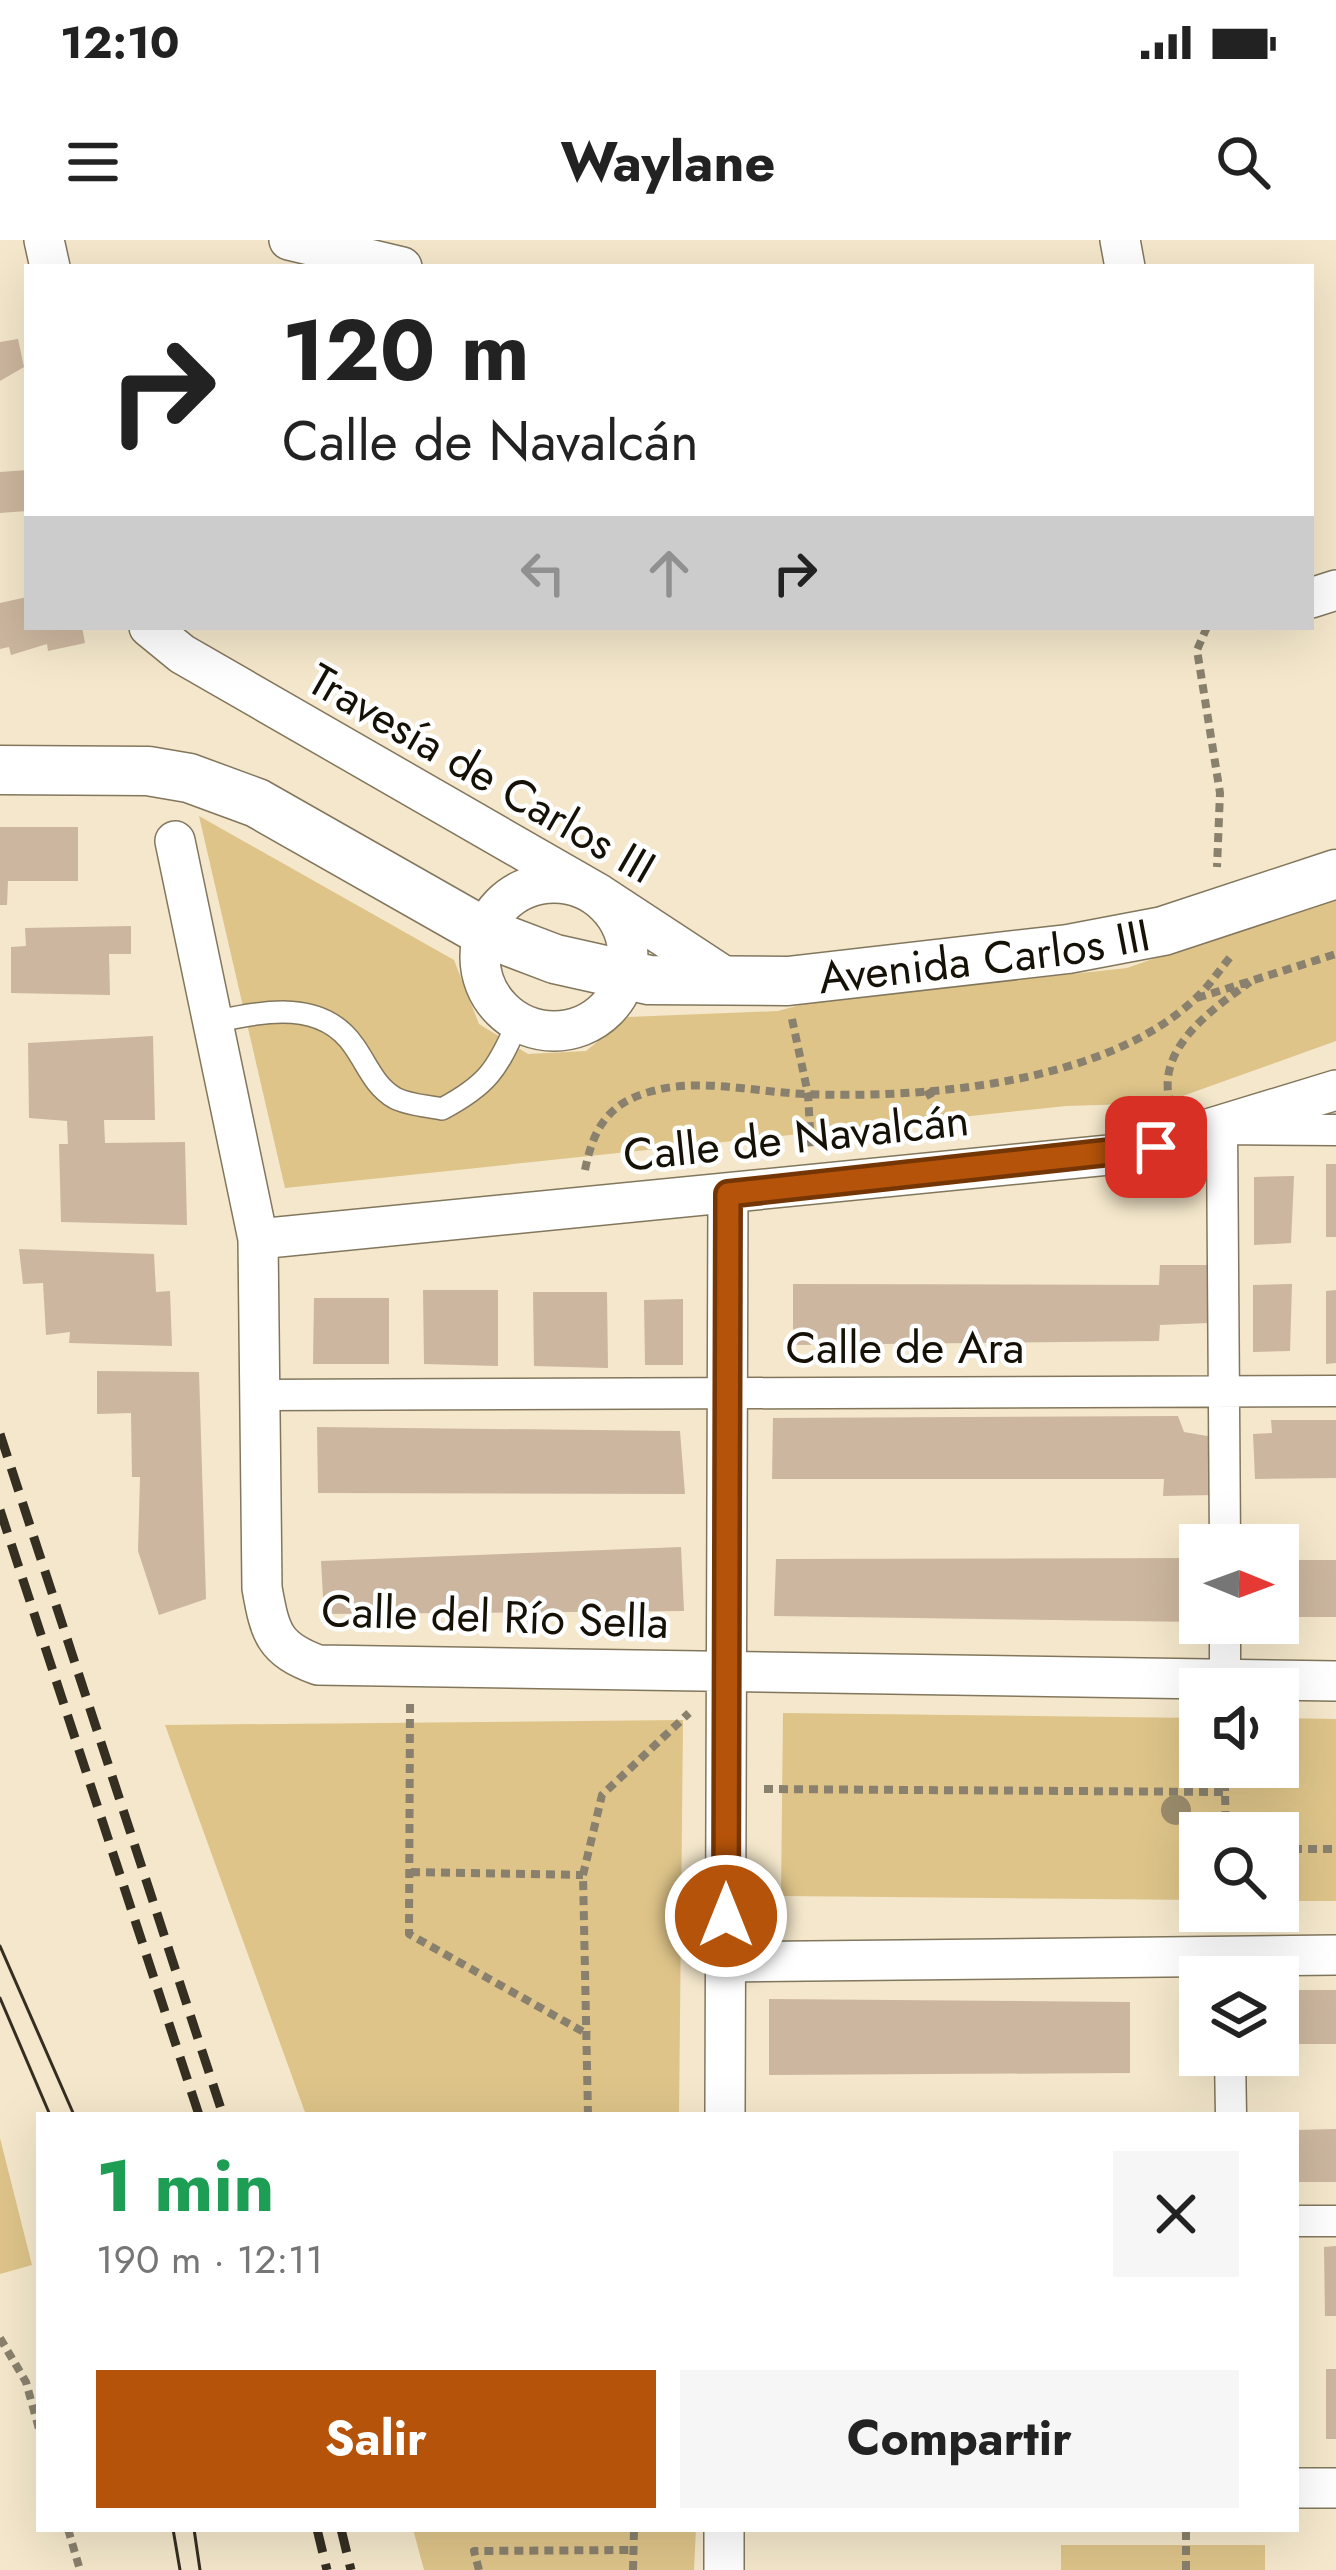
<!DOCTYPE html>
<html lang="es">
<head>
<meta charset="utf-8">
<style>
  :root { --surface:#fff; --page:#f6f6f6; --text:#222; --muted:#767676; --accent:#b45309 }
  body { margin:0; font-family:Jost,sans-serif; background:var(--page); color:var(--text); height:100vh; display:flex; flex-direction:column; font-size:45px; white-space:nowrap }
  * { box-sizing:border-box; margin:0 }
  p { font-size:39px; color:var(--muted) }
  .icon { flex:none; width:66px; height:66px; fill:none; stroke:currentColor; stroke-width:2; stroke-linecap:round; stroke-linejoin:round }
  .map { position:relative; flex:1; overflow:hidden }
  .sheet { position:absolute; left:36px; top:1872px; width:1263px; height:420px; display:flex; flex-direction:column; background:var(--surface); border-radius:0px; box-shadow:0 12px 48px #0002 }
  .sheet>* { flex:none }
  .hud { position:absolute; left:24px; top:24px; width:1290px; height:366px; border-radius:0px; box-shadow:0 12px 48px #0002; background:#fff; color:var(--text); overflow:hidden }
  .needle { width:78px; rotate:91deg }
  .tools { position:absolute; left:1179px; top:1284px; display:grid; gap:24px }
  .tools a { display:grid; place-items:center; width:120px; height:120px; border-radius:0px; background:var(--surface); box-shadow:0 12px 48px #0002; font-size:60px }
  .pin { position:absolute; display:grid; place-items:center; width:102px; height:102px; color:#fff; margin:-51px; border-radius:24px; box-shadow:0 6px 18px #0006 }
  .me { position:absolute; width:132px; margin:-66px; rotate:0deg; stroke-linejoin:round; filter:drop-shadow(0 0 9px #0008) }
  .turn { display:flex; align-items:center; gap:42px; height:252px; padding:0 60px; font-size:54px }
  .turn .icon { width:156px; height:156px; stroke-width:2.5 }
  .turn b { display:block; font-size:84px; line-height:102px }
  .lanes { display:flex; align-items:center; height:114px; padding:0 60px; background:#0003; justify-content:center; gap:60px; direction:ltr }
  .lanes .off { opacity:.35 }
  .round { display:grid; place-items:center; flex:none; width:126px; height:126px; border-radius:0px; background:var(--page) }
  .summary { display:flex; align-items:center; justify-content:space-between; height:204px; padding:0 60px }
  h1 { font-size:72px; font-weight:700; line-height:90px; color:#1e9e55 }
  .primary-button { display:flex; gap:24px; margin-top:auto; padding:24px 60px }
  .primary-button a { flex:1; height:138px; border-radius:0px; background:var(--accent); color:#fff; font-size:48px; font-weight:700; line-height:138px; text-align:center }
  .primary-button a+a { background:var(--page); color:var(--text) }
  .status { display:flex; justify-content:space-between; align-items:center; height:84px; padding:0 60px; background:var(--surface); direction:ltr }
  .status svg { height:33px; fill:currentColor }
  header { display:flex; justify-content:space-between; align-items:center; height:156px; padding:0 60px; background:var(--surface); font-size:54px; font-weight:700 }
  .map>svg:first-child { display:block }
</style>
</head>
<body>
<div class="status"><b>12:10</b><svg viewBox="0 0 49 12"><path d="M0 12V9h3v3zM5 12V6h3v6zM10 12V3h3v9zM15 12V0h3v12zM26 1h20v11H26zM47 4h2v5h-2z"/></svg></div>
<header><svg class="icon" aria-label="menu" viewBox="0 0 24 24"><path d="M4 6h16M4 12h16M4 18h16"/></svg>Waylane<svg class="icon" aria-label="search" viewBox="0 0 24 24"><circle cx="10" cy="10" r="6"/><path d="M15 15l6 6"/></svg></header>
<div class="map">
<svg width="1336" height="2330" viewBox="0 0 1336 2330">
  <rect width="100%" height="100%" fill="#f4e7cb"/>
  <path fill="#dec489" d="M199,576L454,720L479,784L528,814L586,811L628,777L778,771L811,762L1127,728L1336,654V801L1163,863L1066,866L285,948Z
    M783,1473L1200,1478V1527H1278V1478L1336,1479V1661H1278V1593H1200V1660L781,1656Z
    M683,1480L679,1875H306L165,1485Z
    M0,1898L32,2025L0,2034Z
    M413,2289H696L694,2330H424Z
    M1061,2305H1265V2330H1061Z"/>
  <path fill="#ccb69f" d="M18,99L24,127L0,141V102Z
    M27,230V271L0,273V232Z
    M27,357V387H82L85,403L48,411L47,404L11,415L9,407L0,409V363Z
    M0,587H78V641H8L7,665H0Z
    M131,686V714H109L110,755L11,753V707L26,706L25,688Z
    M153,796L155,880H104L105,903L185,902L187,985L61,982L59,904H68L67,881L29,878L28,803Z
    M1326,924H1336V997H1326Z
    M1294,936L1291,1003L1254,1005V937Z
    M19,1009L154,1014L156,1052L170,1051L172,1106L69,1103L70,1092L46,1095L43,1043L23,1044Z
    M1160,1025H1208V1083L1160,1085L1159,1101L793,1105V1044L1159,1045Z
    M1292,1044L1290,1111L1253,1112V1045Z
    M423,1050H498V1126L424,1124Z
    M1336,1050V1123L1326,1124V1051Z
    M533,1052H607L608,1128L534,1126Z
    M314,1058H389V1124H313Z
    M683,1059V1125H645L644,1060Z
    M97,1131L199,1132L206,1359L159,1375L138,1311L140,1237H132L131,1173L97,1174Z
    M1178,1176L1184,1192L1213,1197V1255L1163,1256L1164,1239H772L773,1178Z
    M1271,1180H1336V1238L1255,1239L1253,1194L1272,1193Z
    M317,1187L680,1191L685,1254L318,1253Z
    M681,1307L684,1371L324,1374L321,1321Z
    M1200,1318V1382L774,1376L776,1319Z
    M1278,1320H1336V1377H1278Z
    M1278,1750H1336V1804H1278Z
    M769,1759L1130,1762V1833L769,1835Z
    M1336,1889V1942H1296V1890Z
    M1336,2006V2076H1325L1324,2007Z
    M1326,2129H1336V2199H1326Z"/>
  <g fill="none" stroke-linecap="round" stroke-linejoin="round">
    <defs>
      <path id="service" d="M213,782C262,772 321,758 354,806C367,824 374,846 395,858C408,865 428,866 442,869C487,845 497,830 517,784"/>
      <path id="pedestrian" d="M259,1155L1336,1151
        M1225,1305L1222,889L1336,890
        M1225,1383V1439
        M1230,1815L1231,1875
        M1296,1981H1336"/>
      <path id="minor" d="M44,0L50,27
        M289,0L402,27
        M1120,0L1125,27
        M1311,358L1336,350
        M149,387L182,414L599,654L730,740
        M175,601L258,999L262,1348C270,1393 274,1409 318,1425L1336,1441
        M480 717a74 74 0 1 1 148 0a74 74 0 1 1-148 0Z
        M258,999L1129,913L1336,850
        M725,1722L1336,1715
        M725,1875L728,954
        M1296,2248H1336
        M724,2330V2289"/>
      <g id="tertiary">
        <path id="s1" d="M0,530L148,531L189,538L257,563L484,692L555,719L649,740L788,741L1068,709L1163,691L1336,634"/>
      </g>
    </defs>
    <use href="#service" stroke="#82775d" stroke-width="24"/>
    <use href="#pedestrian" stroke="#82775d" stroke-width="33"/>
    <use href="#minor" stroke="#82775d" stroke-width="42"/>
    <use href="#tertiary" stroke="#82775d" stroke-width="51"/>
    <path stroke="#89806d" stroke-width="8" stroke-dasharray="9 6" stroke-linecap="butt" d="M1207,387L1197,410L1220,553L1217,627
      M1197,758L1336,714
      M792,779L808,854L811,907
      M927,850L949,891
      M1171,865C1153,810 1211,770 1250,742
      M585,930C593,890 607,864 649,852C699,837 754,852 805,854C923,859 1108,844 1197,757C1210,745 1220,729 1232,715
      M410,1464L409,1694L589,1795
      M1225,1527V1552
      M764,1549L1225,1552L1226,1593
      M1278,1609H1336
      M411,1632L583,1635
      M588,1875L583,1635L602,1555L689,1473
      M0,2098L26,2142L39,2189
      M68,2289L80,2330
      M479,2330L474,2311L633,2310
      M633,2330L634,2289
      M1186,2330V2289"/>
    <use href="#service" stroke="#fff" stroke-width="21"/>
    <use href="#pedestrian" stroke="#fff" stroke-width="30"/>
    <use href="#minor" stroke="#fff" stroke-width="39"/>
    <use href="#tertiary" stroke="#fff" stroke-width="48"/>
    <path stroke="#352f22" stroke-width="3" d="M0,1706L74,1875
      M0,1758L50,1875
      M173,2289L180,2330
      M194,2289L200,2330"/>
    <path stroke="#352f22" stroke-width="9" stroke-dasharray="24 12" stroke-linecap="butt" d="M0,1194L223,1875
      M0,1270L199,1875
      M317,2289L327,2330
      M341,2289L351,2330"/>
  </g>
  <circle fill="#9b8d6c" cx="1176" cy="1570" r="15"/>
  <g fill="none" stroke-linecap="round" stroke-linejoin="round">
    <defs>
      <path id="route" d="M726,1676L728,954L1156,907"/>
    </defs>
    <use href="#route" stroke="#753606" stroke-width="30"/>
    <use href="#route" stroke="#b45309" stroke-width="21"/>
  </g>
  <g text-anchor="middle" stroke-width="9" stroke-linejoin="round" paint-order="stroke">
    <g font-size="45" fill="#161107" stroke="#fff">
      <text transform="translate(482 533) rotate(30)" y="16">Travesía de Carlos III</text>
      <text dy="16" stroke="none"><textPath href="#s1" startOffset="1032">Avenida Carlos III</textPath></text>
      <text transform="translate(796 897) rotate(-6)" y="16">Calle de Navalcán</text>
      <text x="905" y="1123">Calle de Ara</text>
      <text transform="translate(495 1376) rotate(2)" y="16">Calle del Río Sella</text>
    </g>
  </g>
</svg>
<div class="tools">
<a><svg class="needle" viewBox="-14 -14 28 28"><path d="M0-13l5 13h-10z" fill="#e53935"/><path d="M0 13l5-13h-10z" fill="#767676"/></svg></a>
<a><svg class="icon" aria-label="sound" viewBox="0 0 24 24"><path d="M4 9h4l5-4v14l-5-4H4zM17 9q2 3 0 6"/></svg></a>
<a><svg class="icon" aria-label="search" viewBox="0 0 24 24"><circle cx="10" cy="10" r="6"/><path d="M15 15l6 6"/></svg></a>
<a><svg class="icon" aria-label="layers" viewBox="0 0 24 24"><path d="M12 4l9 5-9 5-9-5zM3 14l9 5 9-5"/></svg></a>
</div>
<div class="pin" style="left:1156px;top:907px;background:#d93025"><svg class="icon" aria-label="arrive" viewBox="0 0 24 24"><path d="M6 21V4h12l-3 4 3 4H6"/></svg></div>
<svg class="me" style="left:726px;top:1676px" viewBox="-20 -20 40 40"><circle r="17" fill="#b45309" stroke="#fff" stroke-width="3"/><path d="M0-11L8 9 0 5-8 9z" fill="#fff"/></svg>
<div class="hud">
<div class="turn"><svg class="icon" aria-label="right" viewBox="0 0 24 24"><path d="M7 20v-9h11M14 6l5 5-5 5"/></svg><div><b>120 m</b>Calle de Navalcán</div></div>
<div class="lanes"><svg class="icon off" aria-label="left" viewBox="0 0 24 24"><path d="M17 20v-9H6M10 6l-5 5 5 5"/></svg><svg class="icon off" aria-label="ahead" viewBox="0 0 24 24"><path d="M12 20V5M6 11l6-6 6 6"/></svg><svg class="icon" aria-label="right" viewBox="0 0 24 24"><path d="M7 20v-9h11M14 6l5 5-5 5"/></svg></div>
</div>
<section class="sheet">
<div class="summary"><div><h1>1 min</h1><p>190 m · 12:11</p></div><a class="round"><svg class="icon" aria-label="close" viewBox="0 0 24 24"><path d="M6 6l12 12M18 6L6 18"/></svg></a></div>
<div class="primary-button"><a>Salir</a><a>Compartir</a></div>
</section>
</div>
</body>
</html>
